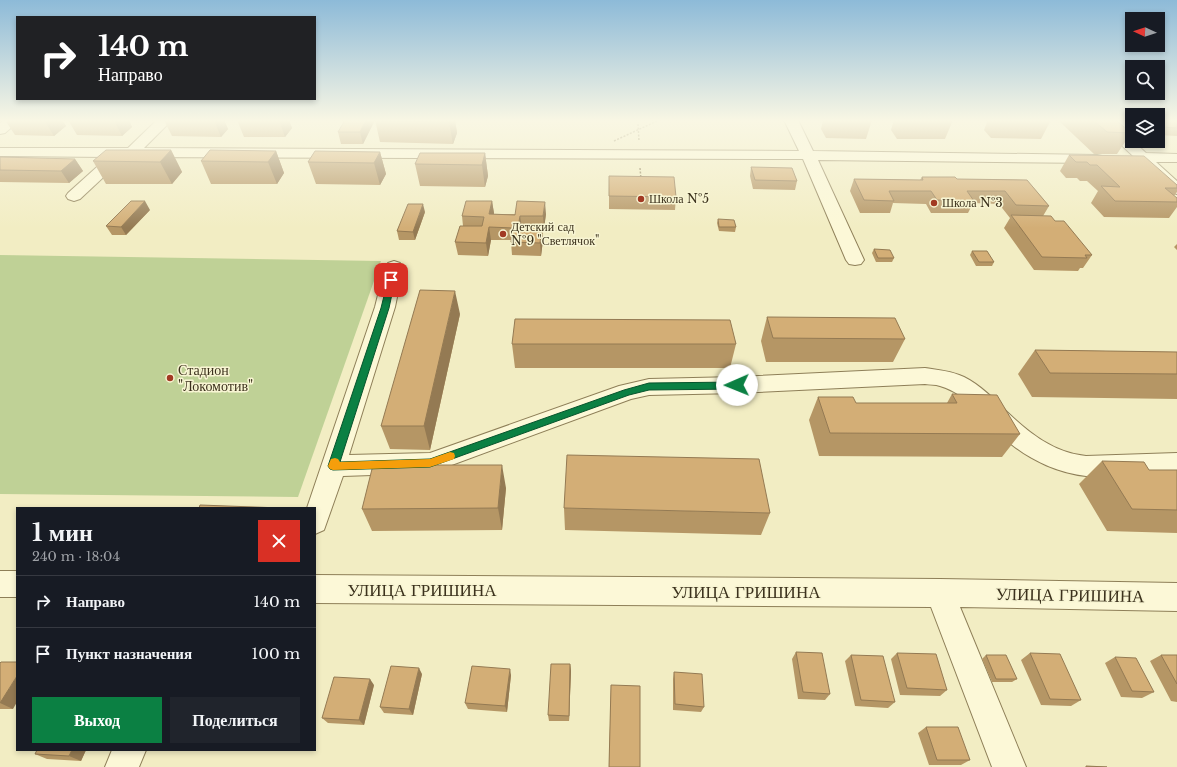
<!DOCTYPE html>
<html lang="ru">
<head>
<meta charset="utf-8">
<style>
  :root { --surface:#171b24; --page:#20242c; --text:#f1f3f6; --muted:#9ea1a6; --line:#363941; --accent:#0b8043 }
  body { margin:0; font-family:"Libre Baskerville",serif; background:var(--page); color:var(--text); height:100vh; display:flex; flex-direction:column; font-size:15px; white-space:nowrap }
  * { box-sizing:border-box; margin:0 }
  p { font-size:13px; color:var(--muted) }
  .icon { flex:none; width:22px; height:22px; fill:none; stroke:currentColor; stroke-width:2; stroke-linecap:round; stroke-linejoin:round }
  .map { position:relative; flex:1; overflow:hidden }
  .details { position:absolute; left:16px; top:507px; width:300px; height:244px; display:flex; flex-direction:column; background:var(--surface); border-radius:0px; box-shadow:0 2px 6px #0003 }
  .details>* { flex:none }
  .hud { position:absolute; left:16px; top:16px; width:300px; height:84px; border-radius:0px; box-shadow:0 2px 6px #0003; background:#202124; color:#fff; overflow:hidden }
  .needle { width:26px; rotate:273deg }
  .fabs { position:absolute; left:1125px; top:12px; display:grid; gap:8px }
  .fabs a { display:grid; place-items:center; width:40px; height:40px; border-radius:0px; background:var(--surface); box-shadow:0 2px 6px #0003; font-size:20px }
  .pin { position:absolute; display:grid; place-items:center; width:34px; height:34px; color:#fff; margin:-17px; border-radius:8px; box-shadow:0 2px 6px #0006 }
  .me { position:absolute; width:44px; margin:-22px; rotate:269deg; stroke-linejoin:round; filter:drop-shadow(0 0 3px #0008) }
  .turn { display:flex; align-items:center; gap:14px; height:84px; padding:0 16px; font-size:18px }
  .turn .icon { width:52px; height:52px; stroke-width:2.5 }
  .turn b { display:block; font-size:28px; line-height:34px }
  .round { display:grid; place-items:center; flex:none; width:42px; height:42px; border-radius:0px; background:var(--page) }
  .head { display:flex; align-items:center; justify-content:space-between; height:68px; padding:0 16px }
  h1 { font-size:24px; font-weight:700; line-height:30px }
  .cta { display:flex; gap:8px; margin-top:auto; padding:8px 16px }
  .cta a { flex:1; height:46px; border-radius:0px; background:var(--accent); color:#fff; font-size:16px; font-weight:700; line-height:46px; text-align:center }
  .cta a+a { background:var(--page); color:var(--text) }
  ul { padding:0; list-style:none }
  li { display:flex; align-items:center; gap:12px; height:52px; padding:0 16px; border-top:1px solid var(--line) }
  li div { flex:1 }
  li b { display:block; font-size:15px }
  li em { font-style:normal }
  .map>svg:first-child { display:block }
</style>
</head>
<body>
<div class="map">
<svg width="1177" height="767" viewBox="0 0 1177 767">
  <rect width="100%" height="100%" fill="#f2edc3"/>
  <path fill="#bfd196" d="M0,255L381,261L298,497L0,494Z"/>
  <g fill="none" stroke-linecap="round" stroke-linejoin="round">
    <defs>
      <path id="minor" d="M4,120H20L5,133L0,134V123Z
        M157,120H172L144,148L799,151L784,120H798L813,151L1097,155L1102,156L1104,159L1102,162L1097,163L818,160L864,260L861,264L855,265L849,264L846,260L803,159L125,157L80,199L74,201L68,199L66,196L68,193L108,157L0,156V148H128Z
        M1095,120H1110L1146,153L1177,154V162H1156L1177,181V194L1171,192Z
        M394,261L400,263L403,267L395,307L349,455L430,453L619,386L649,379L737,377L925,368C939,370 951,371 964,377C980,385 994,399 1007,412C1029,433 1054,453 1086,456L1177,453V473L1086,476C1059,473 1032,461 1011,444C989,425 969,394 940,386C935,384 930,385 925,384L737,393L649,395L631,399L430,473L343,476L324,530L315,534V508H307L375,307L385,267L388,263Z
        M0,571H17V597H0Z
        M315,575L940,579L1177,583V611L960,607L1026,767H992L931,607L315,603Z
        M112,750H146L139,767H105Z"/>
    </defs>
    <use href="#minor" stroke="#8e7f58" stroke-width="2"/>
    <path stroke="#8e7f58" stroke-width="1.5" stroke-dasharray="2 1.5" stroke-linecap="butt" d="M638,124L639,141
      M614,141L659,120
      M640,168L641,179"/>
    <use href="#minor" fill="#fcf8d7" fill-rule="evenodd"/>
  </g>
  <path fill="#b59665" d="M5,120H62L66,126L54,136L15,135Z
    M68,120H129L132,127L122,136L77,135Z
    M164,120H224L228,129L221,137L172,136Z
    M237,120H289L292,128L285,137H244Z
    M375,120L363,144H341L338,132Z
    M375,120H455L457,133L453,144L380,142Z
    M823,120H872L866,139L826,138L821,129Z
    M894,120H953L945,139H897L891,130Z
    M988,120H1051L1041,139L991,138L984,130Z
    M1059,120H1116L1131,133L1117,154H1094L1059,121Z
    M1158,120H1177V136L1158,135Z
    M171,150L182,172L172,184H106L93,161Z
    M276,151L284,173L277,184H211L201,161Z
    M380,152L386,174L380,185L316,184L308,162Z
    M485,153L488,176L485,187L420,186L415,164Z
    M1069,155L1177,185V192L1174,196L1177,198V207L1169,218L1104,217L1091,203L1098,191L1087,181H1080L1077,178H1066L1060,171Z
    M0,157L75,159L83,171L69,183L0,182Z
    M751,167L797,181L795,190L753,189L750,176Z
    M609,176L676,197L675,210L609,209Z
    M922,177L957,179L1027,180L1049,206L1043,216L1055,221L1092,255L1083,268H1080L1078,271L1034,270L1004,228L1010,218L999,204L973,203L968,213H931L926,204L893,203L890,213H860L850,191L854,179L920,180Z
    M492,201L494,214H546L544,228H542L543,240L541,256L512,255L511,242V240H491L488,256L458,255L455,242L463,226L462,216Z
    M150,210L126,235H112L106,226Z
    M425,212L415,240H399L397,231Z
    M718,219L736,227L735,232L719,231L717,223Z
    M1177,244V250L1174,247Z
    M874,249L894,258L892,262H876L872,253Z
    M972,251L994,262L992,266H976L970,255Z
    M460,314L430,450L390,449L381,426Z
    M767,317L905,339L893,362H766L761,341Z
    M512,344H736L730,368H515Z
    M1035,350L1177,352V399L1032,397L1018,374Z
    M952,394L1020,434L1002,457L819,456L809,420L818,397L856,403H947Z
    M1102,461L1149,470H1177V533L1107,531L1079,484Z
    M506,488L502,530L372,531L362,509Z
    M564,508L770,513L761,535L565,530Z
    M796,652L830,694L825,700L798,699L792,659Z
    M897,653L947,690L940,696L900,695L891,659Z
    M1030,653L1081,700L1071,706L1041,705L1021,660Z
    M851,655L895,702L888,708L855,706L845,661Z
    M986,655L1017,679L1012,682H992L982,659Z
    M1161,655H1177V702L1171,701L1150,661Z
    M1115,657L1154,692L1142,698L1121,697L1105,663Z
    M0,663L13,709H0Z
    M570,664L571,671L569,721H549L548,715Z
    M674,672L704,707L701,712L673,710V679Z
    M422,674L413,715L384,713L380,707Z
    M511,675L507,712L468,709L465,703Z
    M374,685L364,725L328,723L322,718Z
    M611,685L640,767H609Z
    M926,727L970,760L961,765H929L918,733Z
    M86,750L81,761L47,759L35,754Z"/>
  <path fill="#947a53" d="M44,120H62L66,126L54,136Z
    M114,120H129L132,127L122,136Z
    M214,120H224L228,129L221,137Z
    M279,120H289L292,128L285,137Z
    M366,120H375L363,144L360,132Z
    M450,120H455L457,133L453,144L449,122Z
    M171,150L182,172L172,184L160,162Z
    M276,151L284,173L277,184L268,162Z
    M380,152L386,174L380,185L374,163Z
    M485,153L488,176L485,187L482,165Z
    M75,159L83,171L69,183L61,171Z
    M145,201L150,210L126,235L121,227Z
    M492,201L494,213L491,227L489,214Z
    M545,202L546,214L544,228L543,216Z
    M423,204L425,212L415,240L413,232Z
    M520,216L522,228L518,227Z
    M489,227L491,240L488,256L486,243Z
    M542,227L543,240L541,256L540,243Z
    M455,291L460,314L430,450L424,426Z
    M502,465L506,488L502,530L498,508Z
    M570,664L571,671L569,721V716Z
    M419,668L422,674L413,715L409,709Z
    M510,669L511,675L507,712L505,706Z
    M17,676V702L13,709L0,703Z
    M370,679L374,685L364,725L359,720Z
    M72,750H86L81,761L69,756Z"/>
  <path fill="#d3ae76" stroke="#947a53" d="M345,120H366L360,132H338Z
    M375,120H450L449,122L375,121Z
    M1093,120H1116L1131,133L1107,132Z
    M1158,120H1177V128L1161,127L1158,125Z
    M106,150H171L160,162L93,161Z
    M210,150L276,151L268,162L201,161Z
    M315,151L380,152L374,163L308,162Z
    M420,153H485L482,165L415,164Z
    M1069,155L1144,156L1177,185V188H1165L1177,198V202L1115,201L1101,186L1120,187L1097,165H1090L1087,162H1076Z
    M0,157L75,159L61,171L0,170Z
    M751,167L792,168L797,181L755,180Z
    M609,176L674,177L676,197L609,196Z
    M922,177H955L957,179L1027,180L1049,206L1016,205L1005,191H967L974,201L937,200L931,191H889L894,201L864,200L854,179L923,180Z
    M131,201H145L121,227L106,226Z
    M466,201H492L489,214L515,215L517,201L545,202L543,216H520L518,227H542L540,243L511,242L513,228L489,227L486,243L455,242L460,226H482L484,217L462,216Z
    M408,204H423L413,232L397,231Z
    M1011,215L1051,216L1055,221H1064L1092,255H1085L1087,258L1042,257Z
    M718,219L734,220L736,227H719Z
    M874,249L890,250L894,258H878Z
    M972,251H987L994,262H979Z
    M420,290L455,291L424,426H381Z
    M767,317L895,318L905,339L773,338Z
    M515,319L730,320L736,344H512Z
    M1035,350L1177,352V374L1050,373Z
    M952,394L997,395L1020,434L830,433L818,397H853L856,403H957Z
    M567,455L759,459L770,513L564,508Z
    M1102,461L1144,462L1149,470H1177V510L1132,509Z
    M373,465H502L498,508L362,509Z
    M200,505L281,508H199Z
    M796,652L822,653L830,694L803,692Z
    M897,653L936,654L947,690L907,688Z
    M1030,653L1060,654L1081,700L1050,699Z
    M851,655L883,656L895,702L861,700Z
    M986,655H1006L1017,679H996Z
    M1161,655H1177V684Z
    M1115,657L1136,658L1154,692L1132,691Z
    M1,662H17V676L0,703V663Z
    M551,664H570L569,716L548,715Z
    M391,666L419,668L409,709L380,707Z
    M472,666L510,669L505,706L465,703Z
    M674,672L702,674L704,707L675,704Z
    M334,677L370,679L359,720L322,718Z
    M611,685L640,686V767H609Z
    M926,727H958L970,760H937Z
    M37,750H72L69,756L35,754Z
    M1086,766L1107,767H1086Z"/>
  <linearGradient id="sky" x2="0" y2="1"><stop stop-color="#8dbad8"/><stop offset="0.53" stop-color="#f9f7e4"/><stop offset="1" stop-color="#f9f7e4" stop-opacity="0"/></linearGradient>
  <rect width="1177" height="228" fill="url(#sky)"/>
  <path fill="#0b8043" stroke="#07532c" d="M391,278L395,280L389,308L340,462L430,459L624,390L649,383L737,382L741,385L737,389L649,390L629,395L430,467L333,470L330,469L328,466L381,308L388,280Z"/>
  <path fill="#f59e0b" d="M450,452L454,453L455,456L454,459L430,467L333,470L330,469L328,466L331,459L335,458L338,459L340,462L430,459Z"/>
  <g fill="#a23a23" stroke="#f8f5d3" stroke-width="1.5">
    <circle cx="641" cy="199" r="4"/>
    <circle cx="934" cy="203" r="4"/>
    <circle cx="503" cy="234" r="4"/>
    <circle cx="170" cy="378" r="4"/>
  </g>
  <g text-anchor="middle" stroke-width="3" stroke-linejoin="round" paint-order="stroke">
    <g font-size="12" fill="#3c321d" stroke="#f8f5d3" text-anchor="start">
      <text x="649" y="203">Школа №5</text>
      <text x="942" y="207">Школа №3</text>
      <text x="511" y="231">Детский сад<tspan x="511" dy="14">№9 "Светлячок"</tspan></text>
    </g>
    <g font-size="14" fill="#3c321d" stroke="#f8f5d3" text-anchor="start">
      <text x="178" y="375">Стадион<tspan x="178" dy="16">"Локомотив"</tspan></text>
    </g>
    <g font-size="17" fill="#3c321d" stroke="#f8f5d3">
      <text x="422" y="596">УЛИЦА ГРИШИНА</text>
      <text x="746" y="598">УЛИЦА ГРИШИНА</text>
      <text transform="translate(1070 595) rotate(1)" y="6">УЛИЦА ГРИШИНА</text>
    </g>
  </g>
</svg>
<div class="fabs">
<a><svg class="needle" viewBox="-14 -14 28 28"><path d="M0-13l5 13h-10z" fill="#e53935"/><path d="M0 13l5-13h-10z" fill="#9ea1a6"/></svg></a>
<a><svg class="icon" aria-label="search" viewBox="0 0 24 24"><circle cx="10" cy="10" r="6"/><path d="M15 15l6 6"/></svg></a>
<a><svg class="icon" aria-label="layers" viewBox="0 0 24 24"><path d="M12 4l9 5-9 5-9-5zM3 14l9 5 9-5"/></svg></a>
</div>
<div class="pin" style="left:391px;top:280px;background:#d93025"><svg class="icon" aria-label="arrive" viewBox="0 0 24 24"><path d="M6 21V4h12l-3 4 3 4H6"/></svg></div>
<svg class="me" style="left:737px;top:385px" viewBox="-20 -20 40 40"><circle r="19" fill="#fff"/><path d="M0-13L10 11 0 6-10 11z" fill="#0b8043"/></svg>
<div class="hud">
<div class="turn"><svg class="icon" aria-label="right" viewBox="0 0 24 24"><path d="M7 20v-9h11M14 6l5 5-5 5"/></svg><div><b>140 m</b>Направо</div></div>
</div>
<section class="details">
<div class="head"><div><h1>1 мин</h1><p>240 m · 18:04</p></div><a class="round" style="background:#d93025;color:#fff"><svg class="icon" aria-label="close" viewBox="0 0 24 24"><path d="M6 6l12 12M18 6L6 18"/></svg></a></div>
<ul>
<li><svg class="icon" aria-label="right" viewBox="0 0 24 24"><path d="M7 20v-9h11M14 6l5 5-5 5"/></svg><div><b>Направо</b></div><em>140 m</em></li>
<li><svg class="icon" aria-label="arrive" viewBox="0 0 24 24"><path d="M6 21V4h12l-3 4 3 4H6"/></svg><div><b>Пункт назначения</b></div><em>100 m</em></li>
</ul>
<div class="cta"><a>Выход</a><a>Поделиться</a></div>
</section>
</div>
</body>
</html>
